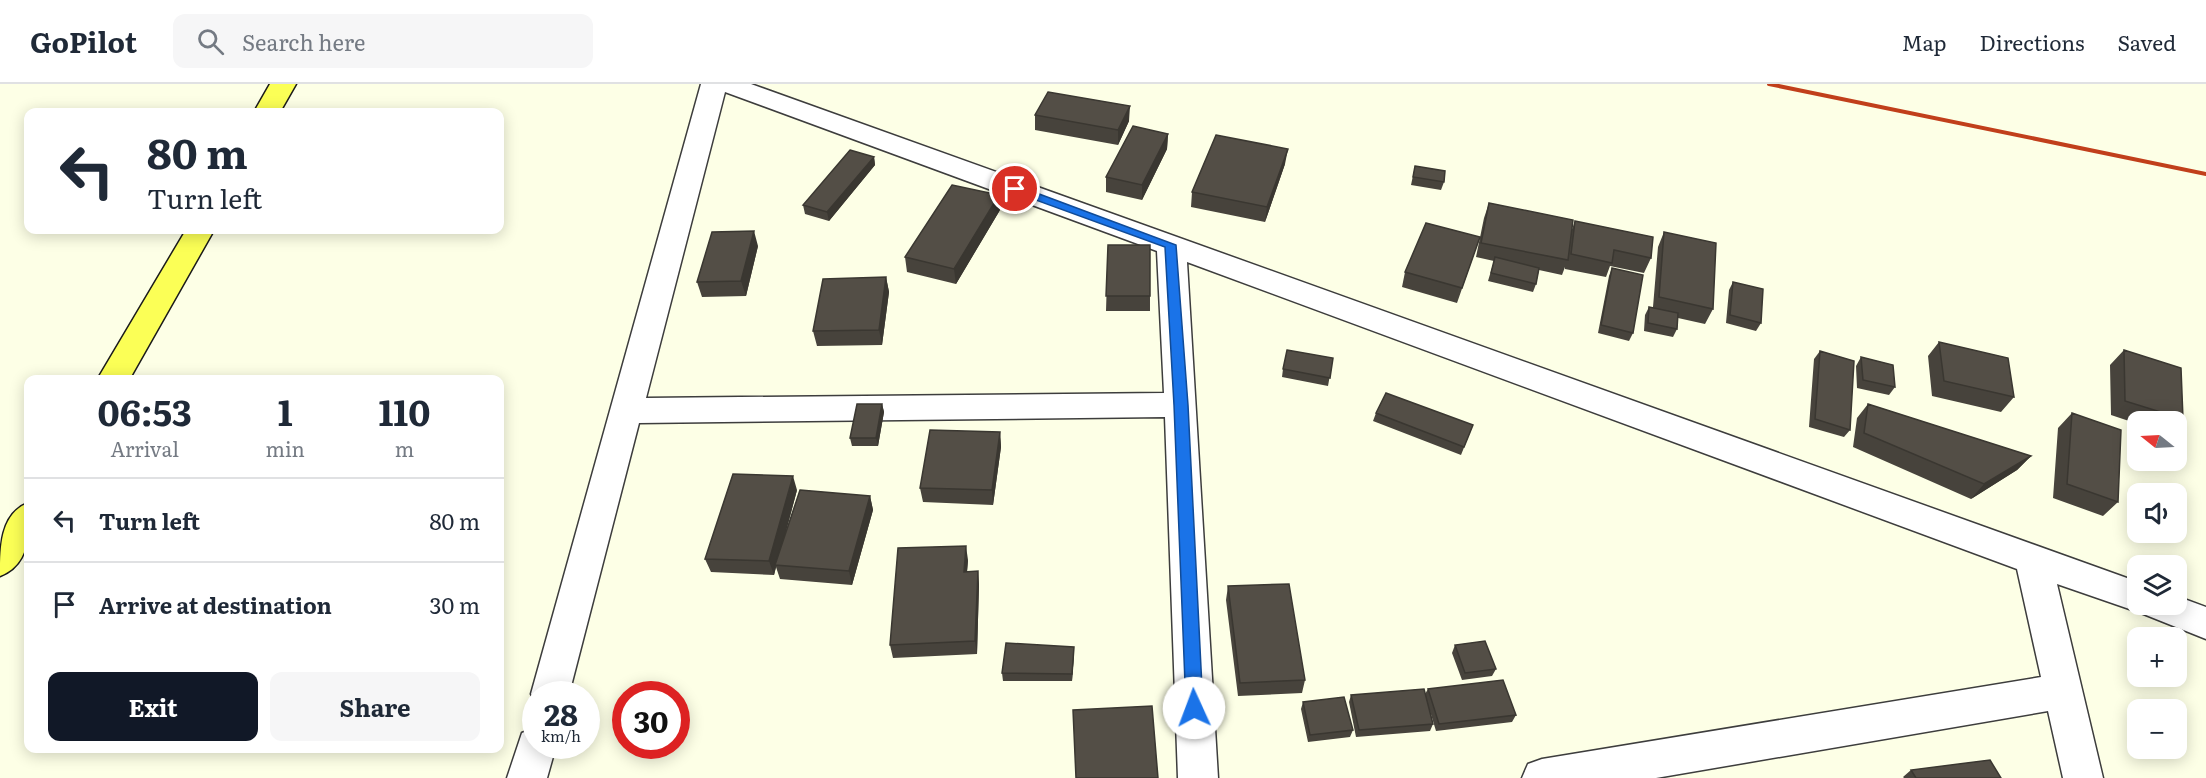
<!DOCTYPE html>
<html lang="en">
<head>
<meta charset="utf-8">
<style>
  :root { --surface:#fff; --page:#f6f6f7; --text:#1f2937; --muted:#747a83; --line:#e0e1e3; --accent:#111827 }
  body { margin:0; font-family:Literata,serif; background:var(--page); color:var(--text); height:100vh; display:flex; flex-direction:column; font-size:22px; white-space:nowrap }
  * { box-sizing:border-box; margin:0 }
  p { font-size:20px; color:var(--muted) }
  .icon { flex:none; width:33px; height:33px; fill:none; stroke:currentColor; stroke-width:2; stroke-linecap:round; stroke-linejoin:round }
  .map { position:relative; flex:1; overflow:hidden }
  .panel { position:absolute; left:24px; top:291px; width:480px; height:378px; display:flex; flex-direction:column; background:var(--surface); border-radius:12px; box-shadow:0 3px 15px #0003 }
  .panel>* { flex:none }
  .banner { position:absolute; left:24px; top:24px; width:480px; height:126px; border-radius:12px; box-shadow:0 3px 15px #0003; background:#fff; color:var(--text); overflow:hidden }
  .needle { width:39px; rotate:288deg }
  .fabs { position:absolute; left:2127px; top:327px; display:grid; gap:12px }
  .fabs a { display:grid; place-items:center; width:60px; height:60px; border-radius:12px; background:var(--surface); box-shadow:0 3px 15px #0003; font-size:30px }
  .speed { position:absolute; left:522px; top:597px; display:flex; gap:12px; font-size:30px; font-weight:700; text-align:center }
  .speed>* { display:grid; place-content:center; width:78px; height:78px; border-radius:50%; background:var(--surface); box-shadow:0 3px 15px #0003; line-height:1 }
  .speed small { font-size:15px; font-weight:400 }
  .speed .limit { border:9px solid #d22; background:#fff; color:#111 }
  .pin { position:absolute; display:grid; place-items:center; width:51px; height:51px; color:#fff; margin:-26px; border:3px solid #fff; border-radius:50%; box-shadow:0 2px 6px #0007 }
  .me { position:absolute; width:66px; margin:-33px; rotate:358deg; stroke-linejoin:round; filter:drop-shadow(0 0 4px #0008) }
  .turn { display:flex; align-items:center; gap:21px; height:126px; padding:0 24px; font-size:27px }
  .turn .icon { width:78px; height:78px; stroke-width:2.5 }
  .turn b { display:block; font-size:42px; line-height:51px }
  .eta { display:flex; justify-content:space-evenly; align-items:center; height:102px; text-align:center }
  .eta b { font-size:36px; font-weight:700; line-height:42px }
  .button { display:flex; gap:12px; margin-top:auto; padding:12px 24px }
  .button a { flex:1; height:69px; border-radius:12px; background:var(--accent); color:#fff; font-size:24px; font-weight:700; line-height:69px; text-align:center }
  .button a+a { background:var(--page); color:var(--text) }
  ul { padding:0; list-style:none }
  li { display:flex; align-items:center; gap:18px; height:84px; padding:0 24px; border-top:2px solid var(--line) }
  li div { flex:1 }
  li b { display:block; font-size:22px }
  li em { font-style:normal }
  header { display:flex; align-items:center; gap:36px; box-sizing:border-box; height:84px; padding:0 30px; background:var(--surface); border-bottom:2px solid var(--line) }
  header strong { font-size:28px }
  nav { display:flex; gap:33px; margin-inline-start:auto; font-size:21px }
  .search { width:420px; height:54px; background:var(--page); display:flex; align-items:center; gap:15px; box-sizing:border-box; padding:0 21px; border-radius:12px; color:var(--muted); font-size:22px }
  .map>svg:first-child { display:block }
</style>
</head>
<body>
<header>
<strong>GoPilot</strong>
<div class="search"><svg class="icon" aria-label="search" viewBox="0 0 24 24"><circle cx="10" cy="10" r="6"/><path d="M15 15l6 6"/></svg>Search here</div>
<nav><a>Map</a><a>Directions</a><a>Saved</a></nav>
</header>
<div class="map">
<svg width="2206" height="694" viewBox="0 0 2206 694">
  <rect width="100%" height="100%" fill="#fdffe6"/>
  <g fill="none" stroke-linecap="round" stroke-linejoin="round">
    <defs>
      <path id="minor" d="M701,0H751L2138,498V520H2176V512L2206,523V555L2141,529L2057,500L2103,694H2063L2048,627L1656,694H1522L1528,680L1542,675L2041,593L2017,485L1187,178L1218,694H1178L1165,333L639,339L569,610H536V621L531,610ZM725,8L1157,167L1164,309L646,314Z
        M536,643V662H556L547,694H507L522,649Z"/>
      <path id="major" d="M270,0H296L280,28H254Z
        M186,146H214L129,296H97Z
        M28,419C31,446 30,481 0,492C0,464 0,430 28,419Z"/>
    </defs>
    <use href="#minor" stroke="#3d3d3d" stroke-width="3"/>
    <use href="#major" stroke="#1b1b1b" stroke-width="3"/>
    <use href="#minor" fill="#fff" fill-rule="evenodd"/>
    <use href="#major" fill="#fbff56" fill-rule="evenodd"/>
    <path stroke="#c13f1b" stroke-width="4" d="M1769,0L2206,90"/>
  </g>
  <path fill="#47433c" d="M1035,31L1129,37L1118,61L1035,46Z
    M1168,50L1167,65L1142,116L1106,108V93Z
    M874,73L875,81L829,137L805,130L803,121Z
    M1285,80L1265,138L1191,123L1192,108Z
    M1415,82L1444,98L1441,106L1411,101Z
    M1489,119L1571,148L1575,137L1651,174L1644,189L1610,182L1606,193L1565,185V183L1562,191L1539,186L1536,200L1533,208L1488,197L1494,177L1476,173L1484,134Z
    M1000,126L956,200L907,188L905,173Z
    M1664,148L1713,225L1705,240L1678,234L1677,245L1673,253L1644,247L1645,231L1649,223H1653L1658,163Z
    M1480,153L1457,219L1402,203L1405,188Z
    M1108,161L1150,212V227H1106Z
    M758,162L746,212L702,213L697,198Z
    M1612,184L1633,249L1629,257L1598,249L1609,192Z
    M886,193L889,208L882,261L817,262L813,247Z
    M1733,198L1761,239L1756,247L1726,239L1729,206Z
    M1939,258L2014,313L2001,328L1932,312L1928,272Z
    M2124,266L2183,335L2176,342V338H2138V340L2111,331L2110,281Z
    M1820,267L1850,346L1844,353L1809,343L1814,275Z
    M1861,273L1895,303L1889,311L1857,304L1856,282Z
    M1333,274L1328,302L1282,293L1283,285Z
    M882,320L884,328L878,362H852L850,354Z
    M1868,320L2031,372L2017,386L1971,415L1853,363L1857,334Z
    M1376,329L1473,341L1461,371L1373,337Z
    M2072,329L2118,418L2103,432L2053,414L2058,344Z
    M1000,348L1001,363L993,421L923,418L920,404Z
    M797,406L784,455L870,412L873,426L852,501L780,495L776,483L774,491L711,488L705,475Z
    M968,476L967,487H978L979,501L977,570L893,574L890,561Z
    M1228,502L1305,596L1302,609L1238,612L1226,516Z
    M1455,561L1496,585L1492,592L1462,596L1452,569Z
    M1074,570L1072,597H1003L1002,589Z
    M1428,605L1516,631L1512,638L1436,647L1430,627L1433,640L1430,647L1356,653L1349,618L1351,611L1425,610Z
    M1303,618L1353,646L1350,653L1308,658L1301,625Z
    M1911,686L2001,694H1904L1903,693Z"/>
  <path fill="#3a3731" d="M1130,22L1129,37L1118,61V46Z
    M1168,50L1167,65L1142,116V101Z
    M1288,65L1285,80L1265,138L1267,123Z
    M874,73L875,81L829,137L827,128Z
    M999,111L1000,126L956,200L954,185Z
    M754,147L758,162L746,212L741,197Z
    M886,193L889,208L882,261L879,246Z
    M882,320L884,328L878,362L876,354Z
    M1000,348L1001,363L993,421L992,406Z
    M2031,372L2017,386L1971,415L1984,400Z
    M793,392L797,406L777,481H775L776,483L774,491L769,477Z
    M870,412L873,426L852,501L849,487Z
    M966,462L968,476L966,501L964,488Z
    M978,487L979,501L977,570L975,557Z
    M1074,563V570L1072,597V590Z"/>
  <path fill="#534e46" stroke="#3a3731" stroke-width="1.5" d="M1048,8L1130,22L1118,46L1035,31Z
    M1133,42L1168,50L1142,101L1106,93Z
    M1216,51L1288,65L1267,123L1192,108Z
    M850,66L874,73L827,128L803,121Z
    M1415,82L1445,87L1444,98L1413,93Z
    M952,101L999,111L954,185L905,173Z
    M1489,119L1573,136L1568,176L1481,159Z
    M1575,137L1653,153L1651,174L1614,166L1612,179L1571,170Z
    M1426,139L1480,153L1462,204L1405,188Z
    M754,147L741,197L697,198L712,148Z
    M1664,148L1716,159L1713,225L1659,213Z
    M1108,161H1150V212H1106Z
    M1495,173L1539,184L1536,200L1491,189Z
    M1612,184L1643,191L1633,249L1601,241Z
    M886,193L879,246L813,247L823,195Z
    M1733,198L1763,205L1761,239L1730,231Z
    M1649,223L1678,229L1677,245L1648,239Z
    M1939,258L2008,274L2014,313L1944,297Z
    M1287,266L1333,274L1330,294L1283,285Z
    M2124,266L2181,284L2183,335L2125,317Z
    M1820,267L1854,277L1850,346L1815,335Z
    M1861,273L1893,281L1895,303L1863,296Z
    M1386,309L1473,341L1464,363L1376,329Z
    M857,320H882L876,354H850Z
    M1868,320L2031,372L1984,400L1864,349Z
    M2072,329L2121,346L2118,418L2067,400Z
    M930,346L1000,348L992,406L920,404Z
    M733,390L793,392L769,477L705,475Z
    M800,406L870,412L849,487L775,481Z
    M966,462L964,488L978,487L975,557L890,561L898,464Z
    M1289,500L1305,596L1240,599L1228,502Z
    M1485,557L1496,585L1465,589L1455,561Z
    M1006,559L1074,563L1072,590L1002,589Z
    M1503,596L1516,631L1439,640L1428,605Z
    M1424,605L1433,640L1359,646L1351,611Z
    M1344,613L1353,646L1310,651L1303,618Z
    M1152,622L1158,694H1076L1073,626Z
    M1990,676L2001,694H1916L1911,686Z"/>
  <path fill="#1a73e8" stroke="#114b97" stroke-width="1.5" d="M1015,101L1176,161L1188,321L1203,624L1200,629L1194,631L1189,629L1186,624L1174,321L1165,163L1011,107L1010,105Z"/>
</svg>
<div class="fabs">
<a><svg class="needle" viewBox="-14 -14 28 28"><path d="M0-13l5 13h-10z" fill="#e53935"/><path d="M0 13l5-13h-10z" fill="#747a83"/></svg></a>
<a><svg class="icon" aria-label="sound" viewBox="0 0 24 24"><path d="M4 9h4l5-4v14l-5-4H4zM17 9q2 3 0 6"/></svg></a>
<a><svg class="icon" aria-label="layers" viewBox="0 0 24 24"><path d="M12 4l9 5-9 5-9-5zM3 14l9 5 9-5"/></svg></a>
<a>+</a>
<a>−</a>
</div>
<div class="speed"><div>28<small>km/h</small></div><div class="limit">30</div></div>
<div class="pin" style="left:1015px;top:105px;background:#d93025"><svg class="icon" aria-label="arrive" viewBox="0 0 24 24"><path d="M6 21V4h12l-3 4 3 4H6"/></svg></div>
<svg class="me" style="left:1194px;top:624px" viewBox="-20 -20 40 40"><circle r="19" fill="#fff"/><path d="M0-13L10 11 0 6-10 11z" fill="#1a73e8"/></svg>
<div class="banner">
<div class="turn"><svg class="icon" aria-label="left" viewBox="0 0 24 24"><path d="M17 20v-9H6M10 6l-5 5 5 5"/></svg><div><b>80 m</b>Turn left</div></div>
</div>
<section class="panel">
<div class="eta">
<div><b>06:53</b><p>Arrival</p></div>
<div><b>1</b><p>min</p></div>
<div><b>110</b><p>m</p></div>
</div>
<ul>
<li><svg class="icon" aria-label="left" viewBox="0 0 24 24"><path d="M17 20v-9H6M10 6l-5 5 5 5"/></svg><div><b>Turn left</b></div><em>80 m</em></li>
<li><svg class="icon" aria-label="arrive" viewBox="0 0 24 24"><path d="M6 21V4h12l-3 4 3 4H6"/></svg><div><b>Arrive at destination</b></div><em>30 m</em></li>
</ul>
<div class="button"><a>Exit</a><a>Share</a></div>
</section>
</div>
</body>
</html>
